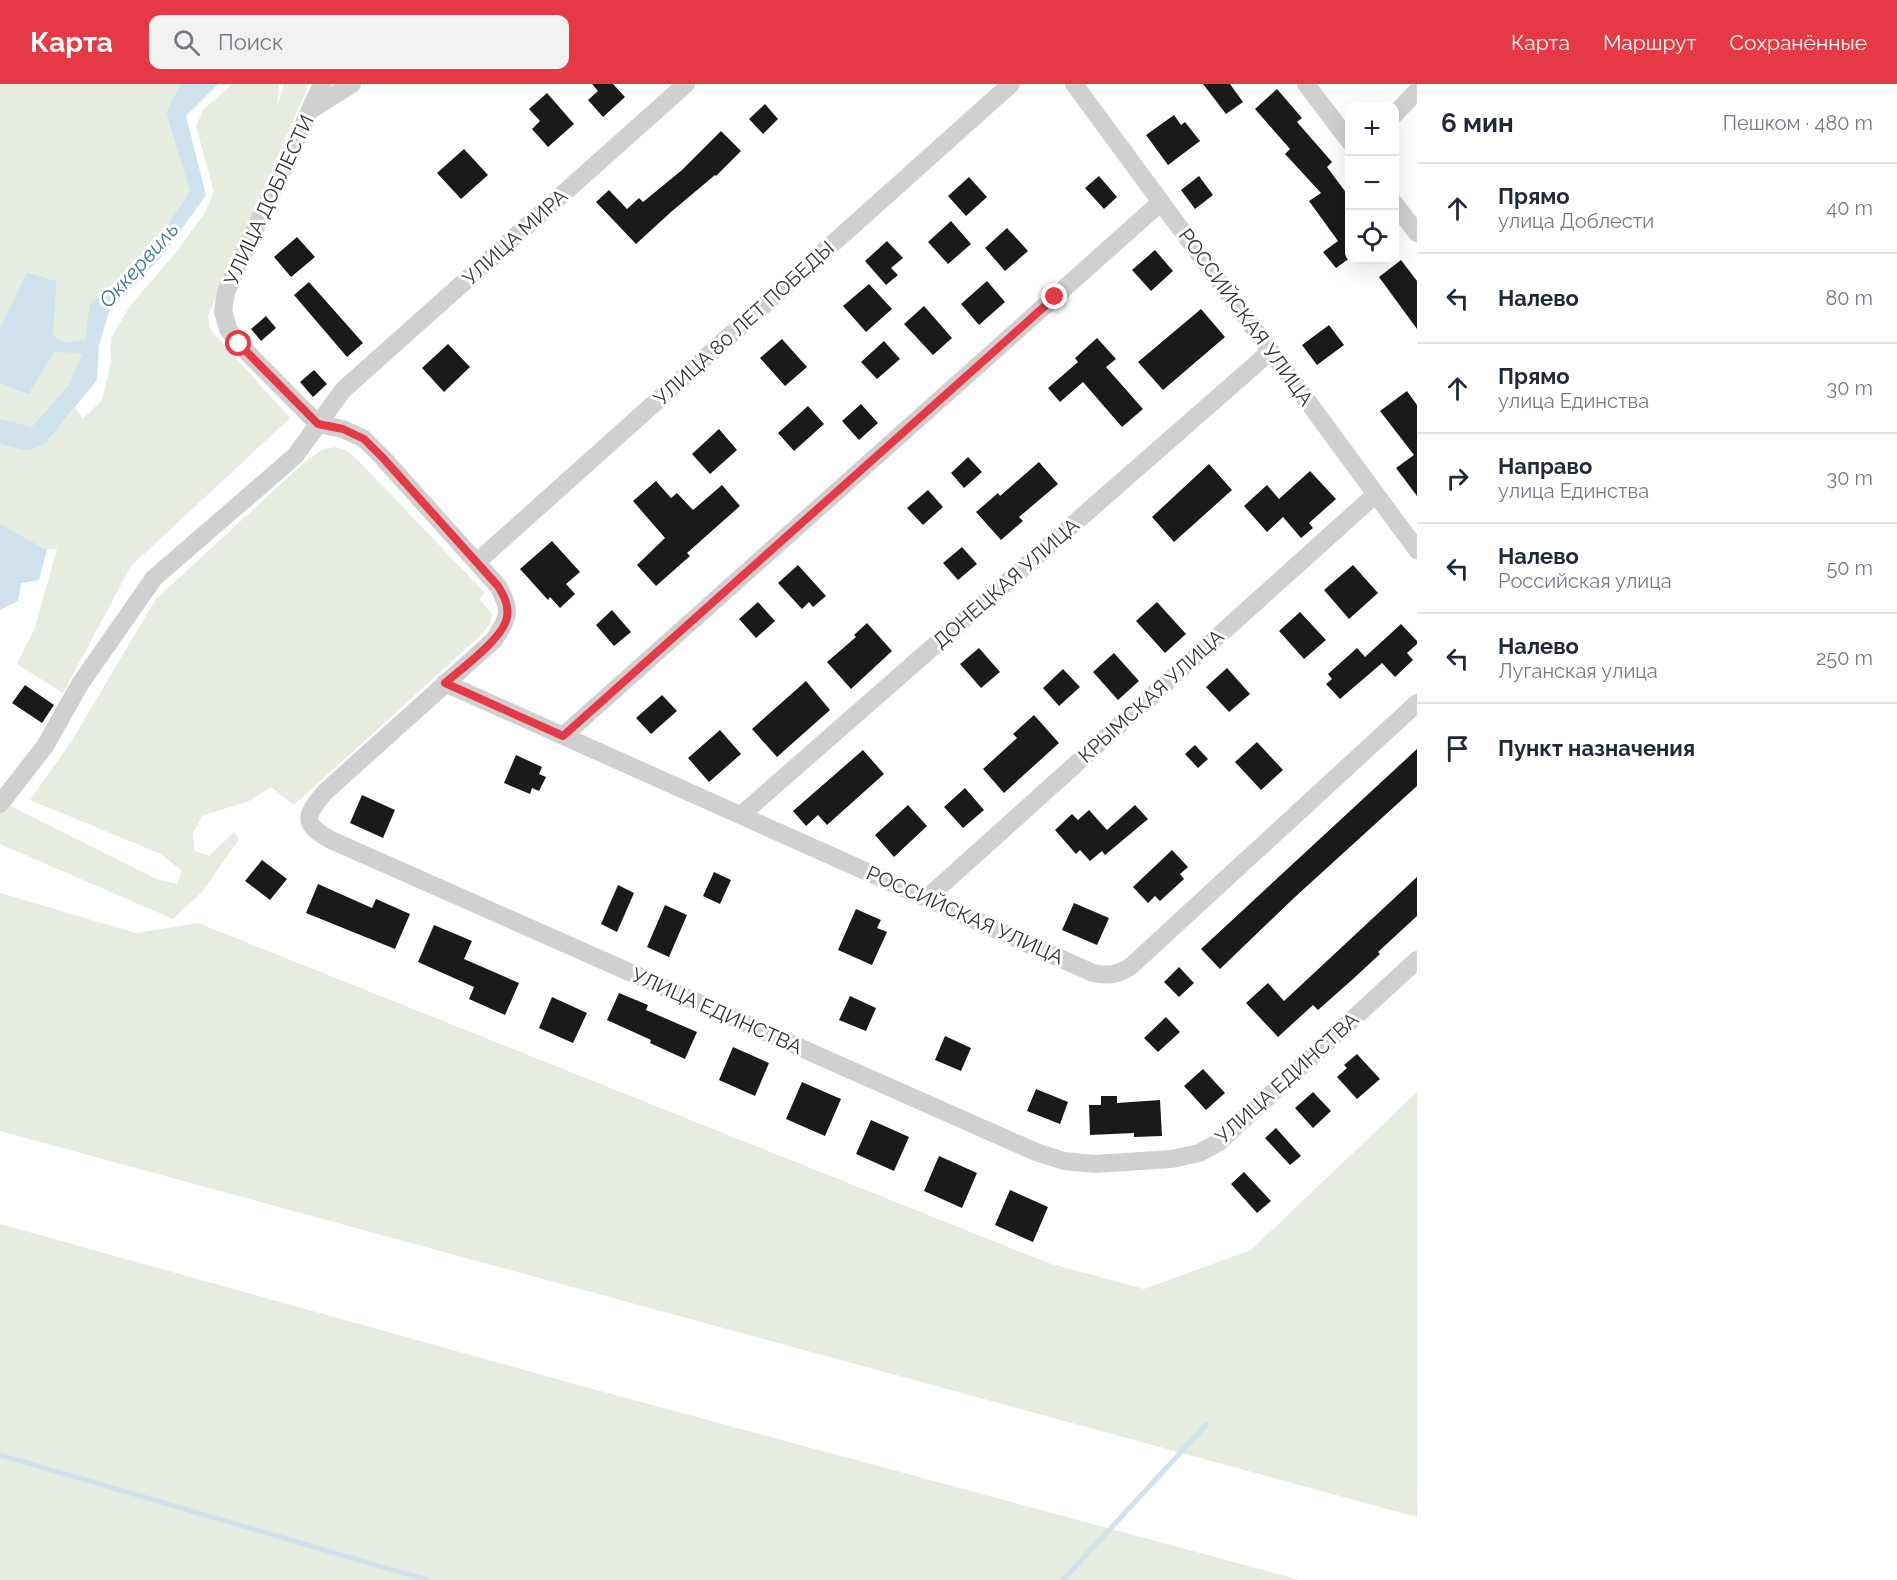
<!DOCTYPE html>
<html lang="ru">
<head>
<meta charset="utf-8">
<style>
  body { margin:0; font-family:Raleway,sans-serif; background:#f2f2f3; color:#1f2937 }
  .controls { position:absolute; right:18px; top:18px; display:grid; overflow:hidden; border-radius:12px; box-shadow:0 6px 24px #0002 }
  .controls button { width:54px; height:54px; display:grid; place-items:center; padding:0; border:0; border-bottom:2px solid #e0e1e3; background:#fff; color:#1f2937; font:30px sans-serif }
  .stop { position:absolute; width:18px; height:18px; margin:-14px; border:4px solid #e63946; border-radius:50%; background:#fff }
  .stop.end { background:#e63946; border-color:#fff; box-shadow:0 2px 6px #0008 }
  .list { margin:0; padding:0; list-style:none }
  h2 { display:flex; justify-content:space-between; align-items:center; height:78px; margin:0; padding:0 24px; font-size:26px }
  h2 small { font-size:20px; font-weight:400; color:#747a83 }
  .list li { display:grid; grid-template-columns:39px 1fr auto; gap:18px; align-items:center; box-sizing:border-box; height:90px; padding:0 24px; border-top:2px solid #e0e1e3 }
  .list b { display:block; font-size:22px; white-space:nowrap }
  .list p { margin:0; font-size:20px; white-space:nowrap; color:#747a83 }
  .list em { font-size:20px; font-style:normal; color:#747a83 }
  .icon { flex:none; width:33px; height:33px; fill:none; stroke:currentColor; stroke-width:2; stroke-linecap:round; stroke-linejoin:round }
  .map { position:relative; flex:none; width:1417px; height:1496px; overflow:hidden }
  header { display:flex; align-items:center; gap:36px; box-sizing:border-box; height:84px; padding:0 30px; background:#e63946; color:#fff }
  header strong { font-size:28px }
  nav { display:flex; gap:33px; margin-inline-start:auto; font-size:21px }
  .search { width:420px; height:54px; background:#f2f2f3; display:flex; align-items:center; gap:15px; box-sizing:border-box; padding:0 21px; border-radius:12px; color:#747a83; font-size:22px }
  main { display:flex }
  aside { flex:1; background:#fff }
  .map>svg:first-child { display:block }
  .green { fill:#e6ecdf }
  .water { fill:#cfe2ee }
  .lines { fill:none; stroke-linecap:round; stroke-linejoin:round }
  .stream { stroke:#cfe2ee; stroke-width:5 }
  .building { fill:#1a1a1a }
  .street { stroke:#d0d0d0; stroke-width:18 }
  .route { stroke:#e63946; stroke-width:8 }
  .labels { text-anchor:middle; stroke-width:6; stroke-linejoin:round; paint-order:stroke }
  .street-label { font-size:20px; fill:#333; stroke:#fff }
  .water-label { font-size:21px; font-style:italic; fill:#3f7597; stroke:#fff }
</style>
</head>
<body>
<header>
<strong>Карта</strong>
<div class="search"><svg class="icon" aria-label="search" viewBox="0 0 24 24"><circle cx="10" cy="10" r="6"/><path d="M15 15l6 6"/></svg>Поиск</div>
<nav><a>Карта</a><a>Маршрут</a><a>Сохранённые</a></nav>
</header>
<main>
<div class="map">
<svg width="1417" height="1496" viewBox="0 0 1417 1496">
  <rect width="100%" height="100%" fill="#fff"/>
  <path class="green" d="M 0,0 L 180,0 L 166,29 L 190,107 L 152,164 L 91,221 L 85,255 L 65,259 L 53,251 L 57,197 L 28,188 L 0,244 Z
    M 232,0 L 279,0 L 277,24 L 284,0 L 309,0 L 208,232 L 210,245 L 290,334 L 131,482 L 63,609 L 17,580 L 35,543 L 57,465 L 47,466 L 0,440 L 0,360 L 27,367 L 45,360 L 75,324 L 83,335 L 102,316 L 111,278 L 111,254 L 130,222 L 178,166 L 204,130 L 214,108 L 196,42 L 203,26 Z
    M 54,268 L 84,268 L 68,302 L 32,344 L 0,335 L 0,299 L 27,311 Z
    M 335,363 L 345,366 L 357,375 L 484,508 L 480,516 L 492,530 L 490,539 L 482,550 L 294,721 L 271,703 L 249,717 L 202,732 L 193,749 L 195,767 L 209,772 L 234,748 L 239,755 L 202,808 L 173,835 L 0,760 L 0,726 L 11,722 L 157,795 L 177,800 L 182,787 L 161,770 L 30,716 L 71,658 L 156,515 L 307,376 L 324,365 Z
    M 0,809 L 136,849 L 198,839 L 1048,1179 L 1144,1205 L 1251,1166 L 1417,1008 L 1417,1433 L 0,1047 Z
    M 0,1140 L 567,1298 L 1300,1496 L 0,1496 Z"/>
  <path class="water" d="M 180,0 L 218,0 L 186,32 L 206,111 L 164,170 L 109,228 L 99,261 L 97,296 L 45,360 L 27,367 L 0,360 L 0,335 L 32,343 L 68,302 L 83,269 L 54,268 L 28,311 L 0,299 L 0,244 L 27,188 L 57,197 L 53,251 L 65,259 L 85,255 L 90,221 L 152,164 L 190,107 L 166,29 Z
    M 0,440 L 47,466 L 39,496 L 21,499 L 18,517 L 0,526 Z"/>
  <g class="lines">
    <path class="stream" d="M 0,1371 L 427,1496
      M 1063,1496 L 1206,1341"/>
  </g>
  <path class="building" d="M 592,0 L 613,0 L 625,13 L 603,33 L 588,16 L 598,7 Z
    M 1203,0 L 1230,0 L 1243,18 L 1226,30 Z
    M 1277,5 L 1302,34 L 1297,38 L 1332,78 L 1327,83 L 1350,114 L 1350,174 L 1336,184 L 1323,168 L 1338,157 L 1309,117 L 1321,109 L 1285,70 L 1290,65 L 1255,25 Z
    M 547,9 L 574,40 L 548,63 L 532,45 L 540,37 L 529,25 Z
    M 765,20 L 778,35 L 763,50 L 749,35 Z
    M 1174,31 L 1181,41 L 1185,38 L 1200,57 L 1168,81 L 1146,51 Z
    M 721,47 L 741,67 L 716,92 L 715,91 L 671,128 L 636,160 L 596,118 L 609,106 L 627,125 L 639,114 L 643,118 L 682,86 Z
    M 464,65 L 488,91 L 461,115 L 437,89 Z
    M 1099,92 L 1117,113 L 1104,125 L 1085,104 Z
    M 1199,92 L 1213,111 L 1195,125 L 1181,106 Z
    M 969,93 L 987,113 L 966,132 L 948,112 Z
    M 951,137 L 971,160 L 948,180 L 928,158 Z
    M 1007,144 L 1028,167 L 1005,187 L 985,164 Z
    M 297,153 L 315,173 L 291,193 L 274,173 Z
    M 887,157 L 903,174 L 891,184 L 898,191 L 886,201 L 865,177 Z
    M 1155,166 L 1173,187 L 1151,207 L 1132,186 Z
    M 1401,176 L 1417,197 L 1417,245 L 1379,193 Z
    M 987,197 L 1005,218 L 979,241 L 961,220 Z
    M 309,198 L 363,259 L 347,273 L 294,211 Z
    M 869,200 L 892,225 L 866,248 L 843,222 Z
    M 924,222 L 952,254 L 933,271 L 904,240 Z
    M 1201,225 L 1225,253 L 1163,306 L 1138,278 Z
    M 266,232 L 276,244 L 261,257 L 251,245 Z
    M 1329,241 L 1344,261 L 1317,281 L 1302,261 Z
    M 1097,254 L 1116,275 L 1106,283 L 1143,325 L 1122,343 L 1083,298 L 1060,318 L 1048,304 L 1078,278 L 1075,274 Z
    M 782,255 L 807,283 L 785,302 L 760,274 Z
    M 884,257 L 900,275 L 877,295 L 861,278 Z
    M 448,260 L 470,283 L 444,308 L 422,284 Z
    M 314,286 L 327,300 L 313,313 L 300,298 Z
    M 1407,307 L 1417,321 L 1417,412 L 1396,384 L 1414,371 L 1380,327 Z
    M 861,320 L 878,339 L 859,356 L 842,337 Z
    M 808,322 L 824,340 L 794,367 L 778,349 Z
    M 719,345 L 737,366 L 710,390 L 692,370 Z
    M 968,373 L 982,388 L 964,404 L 951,389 Z
    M 1039,378 L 1058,400 L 1019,433 L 1023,437 L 1001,456 L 976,428 L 998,409 L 1000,412 Z
    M 1209,380 L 1232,406 L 1174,458 L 1152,433 Z
    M 1310,387 L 1336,415 L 1309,439 L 1313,444 L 1301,454 L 1283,433 L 1267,448 L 1244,422 L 1267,401 L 1279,415 Z
    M 656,397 L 671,414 L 677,409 L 693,426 L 722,401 L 740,422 L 687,469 L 690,472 L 656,502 L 637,481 L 665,454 L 633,417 Z
    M 928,406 L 943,423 L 923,441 L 907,424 Z
    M 552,457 L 580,488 L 566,500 L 575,510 L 560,524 L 550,513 L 548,516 L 520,485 Z
    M 962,463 L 977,480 L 958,496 L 943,479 Z
    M 798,481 L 826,512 L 813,523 L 809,518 L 802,525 L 778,499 Z
    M 1353,481 L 1378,509 L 1349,535 L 1324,506 Z
    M 758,518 L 775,537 L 756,554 L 739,535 Z
    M 1157,518 L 1186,550 L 1165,569 L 1136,537 Z
    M 612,526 L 631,548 L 614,562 L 596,541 Z
    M 1300,528 L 1326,556 L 1304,575 L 1279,547 Z
    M 867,539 L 892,567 L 851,605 L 827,578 L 856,553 L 854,551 Z
    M 1401,540 L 1417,557 L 1417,560 L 1407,569 L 1413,576 L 1395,593 L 1382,579 L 1340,615 L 1326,600 L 1332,595 L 1328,590 L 1357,564 L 1365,573 Z
    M 979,564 L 1000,588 L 981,604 L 960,580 Z
    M 1114,569 L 1139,597 L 1118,616 L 1093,588 Z
    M 1227,584 L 1250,610 L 1229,628 L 1206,603 Z
    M 1063,585 L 1080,603 L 1059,622 L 1043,604 Z
    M 806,597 L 830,626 L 777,673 L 752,645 Z
    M 25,601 L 54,621 L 42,639 L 12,619 Z
    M 662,611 L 677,627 L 651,650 L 636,634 Z
    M 1034,631 L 1059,659 L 1004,709 L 983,685 L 1017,654 L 1013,650 Z
    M 720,646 L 741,670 L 709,698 L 688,674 Z
    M 1257,658 L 1283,686 L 1261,706 L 1235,678 Z
    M 1195,661 L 1208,675 L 1198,684 L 1185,670 Z
    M 1417,665 L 1417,702 L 1295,813 L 1220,885 L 1201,865 Z
    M 863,666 L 884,690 L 827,741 L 818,731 L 806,742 L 793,727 Z
    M 516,671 L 542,683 L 539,690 L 546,693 L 539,707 L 532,704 L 530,710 L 504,699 Z
    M 965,704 L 984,726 L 963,744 L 944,723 Z
    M 362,711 L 395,726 L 383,754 L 350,739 Z
    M 908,721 L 927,742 L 894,773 L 875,751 Z
    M 1135,721 L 1148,735 L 1105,771 L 1102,767 L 1090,777 L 1080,766 L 1076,770 L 1055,746 L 1072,730 L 1078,736 L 1089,726 L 1107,746 Z
    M 1172,766 L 1188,783 L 1180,790 L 1184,795 L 1160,817 L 1155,812 L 1148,819 L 1133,803 Z
    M 262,776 L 287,795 L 270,816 L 245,797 Z
    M 714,788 L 731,796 L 720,820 L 703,812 Z
    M 1417,793 L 1417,832 L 1378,868 L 1380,870 L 1353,895 L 1318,926 L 1313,921 L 1278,953 L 1246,919 L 1268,899 L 1284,917 Z
    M 318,800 L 372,824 L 376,815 L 410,830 L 395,865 L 306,829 Z
    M 618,801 L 634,809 L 617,848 L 601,840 Z
    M 1074,819 L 1109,834 L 1097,861 L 1062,846 Z
    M 665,821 L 687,831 L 669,873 L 647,863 Z
    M 856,825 L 881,836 L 877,844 L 887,848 L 872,881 L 838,866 Z
    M 434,841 L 472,857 L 464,875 L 519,899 L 505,931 L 469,915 L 474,903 L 418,878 Z
    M 1179,883 L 1194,899 L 1179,913 L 1164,898 Z
    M 619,909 L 648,921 L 646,926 L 697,948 L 685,975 L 650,959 L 651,956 L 607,936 Z
    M 850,912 L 876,924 L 866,947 L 839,936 Z
    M 552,913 L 587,929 L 573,959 L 539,944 Z
    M 1166,933 L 1180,948 L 1158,968 L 1144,954 Z
    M 945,952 L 971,964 L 961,987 L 935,976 Z
    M 733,963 L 769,979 L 755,1012 L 719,996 Z
    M 1357,970 L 1380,995 L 1357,1015 L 1337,993 L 1347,984 L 1344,981 Z
    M 1203,985 L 1225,1009 L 1206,1026 L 1184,1002 Z
    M 802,998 L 841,1015 L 825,1052 L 786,1035 Z
    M 1036,1005 L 1068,1018 L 1060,1040 L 1027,1027 Z
    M 1313,1008 L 1331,1027 L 1313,1044 L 1295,1024 Z
    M 1101,1012 L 1117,1012 L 1117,1019 L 1160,1016 L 1162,1052 L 1134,1053 L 1134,1049 L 1090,1051 L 1089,1021 L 1101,1021 Z
    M 871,1036 L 909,1053 L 894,1087 L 856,1070 Z
    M 1276,1044 L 1301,1072 L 1290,1081 L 1265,1054 Z
    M 939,1072 L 977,1089 L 962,1124 L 924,1107 Z
    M 1244,1088 L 1271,1117 L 1257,1129 L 1231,1100 Z
    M 1010,1106 L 1048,1123 L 1033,1158 L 995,1141 Z"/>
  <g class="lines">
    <path class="street" d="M 322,0 L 226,208 L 223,227 L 228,245 L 239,260 L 318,340 L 343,345 L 364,355 L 383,374 L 498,502 C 512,528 509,532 494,556 L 325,708 C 305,732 301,739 331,756 L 1036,1068 L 1064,1077 L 1095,1080 L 1172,1075 L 1199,1069 L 1219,1058 L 1417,876
      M 1074,0 L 1417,466
      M 1306,0 L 1350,58
      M 311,26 L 352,0
      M 1394,31 L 1417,7
      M 1394,119 L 1417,149
      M 477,478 L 1011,0
      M 445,599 L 1093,889 C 1108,892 1117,891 1130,883 L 1417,619
      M 563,652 L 1161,118
      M 0,720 L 45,662 L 80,600 L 154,494 L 295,372 L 343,306 L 686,0
      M 741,731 L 1271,267
      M 927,814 L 1376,410"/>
  </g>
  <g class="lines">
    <path class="route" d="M 239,260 L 318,340 L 343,345 L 364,355 L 383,374 L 498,502 C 504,512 509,521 507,533 C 504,554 461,585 445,599 L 563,652 L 1055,213"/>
  </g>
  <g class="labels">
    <g class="street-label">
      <text transform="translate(269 116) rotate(-65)" y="7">УЛИЦА ДОБЛЕСТИ</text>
      <text transform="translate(515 153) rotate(-42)" y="7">УЛИЦА МИРА</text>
      <text transform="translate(1246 233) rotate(54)" y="7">РОССИЙСКАЯ УЛИЦА</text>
      <text transform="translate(744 239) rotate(-42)" y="7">УЛИЦА 80 ЛЕТ ПОБЕДЫ</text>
      <text transform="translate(1006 499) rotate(-41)" y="7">ДОНЕЦКАЯ УЛИЦА</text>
      <text transform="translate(1151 612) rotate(-42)" y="7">КРЫМСКАЯ УЛИЦА</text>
      <text transform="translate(965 831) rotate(24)" y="7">РОССИЙСКАЯ УЛИЦА</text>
      <text transform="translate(717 927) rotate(24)" y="7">УЛИЦА ЕДИНСТВА</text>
      <text transform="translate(1287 994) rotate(-42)" y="7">УЛИЦА ЕДИНСТВА</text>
    </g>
    <g class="water-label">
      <text transform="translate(139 181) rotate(-48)" y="7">Оккервиль</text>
    </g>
  </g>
</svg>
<div class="controls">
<button>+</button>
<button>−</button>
<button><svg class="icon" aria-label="locate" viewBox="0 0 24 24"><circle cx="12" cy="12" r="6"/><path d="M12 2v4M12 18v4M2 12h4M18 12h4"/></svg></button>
</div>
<div class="stop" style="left:239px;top:260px"></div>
<div class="stop end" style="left:1055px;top:213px"></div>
</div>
<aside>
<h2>6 мин<small>Пешком · 480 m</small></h2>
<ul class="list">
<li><svg class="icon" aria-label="ahead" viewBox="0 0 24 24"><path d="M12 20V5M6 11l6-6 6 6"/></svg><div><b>Прямо</b><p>улица Доблести</p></div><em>40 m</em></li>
<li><svg class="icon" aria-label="left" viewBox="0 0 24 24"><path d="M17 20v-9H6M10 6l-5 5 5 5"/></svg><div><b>Налево</b></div><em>80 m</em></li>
<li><svg class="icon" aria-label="ahead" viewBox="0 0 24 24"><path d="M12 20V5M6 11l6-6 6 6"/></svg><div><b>Прямо</b><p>улица Единства</p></div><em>30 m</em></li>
<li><svg class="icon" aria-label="right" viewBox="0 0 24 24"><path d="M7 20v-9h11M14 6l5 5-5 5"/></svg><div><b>Направо</b><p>улица Единства</p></div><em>30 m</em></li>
<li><svg class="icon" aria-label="left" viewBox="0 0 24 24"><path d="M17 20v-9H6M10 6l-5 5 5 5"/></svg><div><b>Налево</b><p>Российская улица</p></div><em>50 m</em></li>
<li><svg class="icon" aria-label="left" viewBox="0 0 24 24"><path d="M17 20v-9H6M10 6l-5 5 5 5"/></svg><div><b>Налево</b><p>Луганская улица</p></div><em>250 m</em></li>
<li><svg class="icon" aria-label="arrive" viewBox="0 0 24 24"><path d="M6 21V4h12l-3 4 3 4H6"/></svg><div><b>Пункт назначения</b></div></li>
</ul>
</aside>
</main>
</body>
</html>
